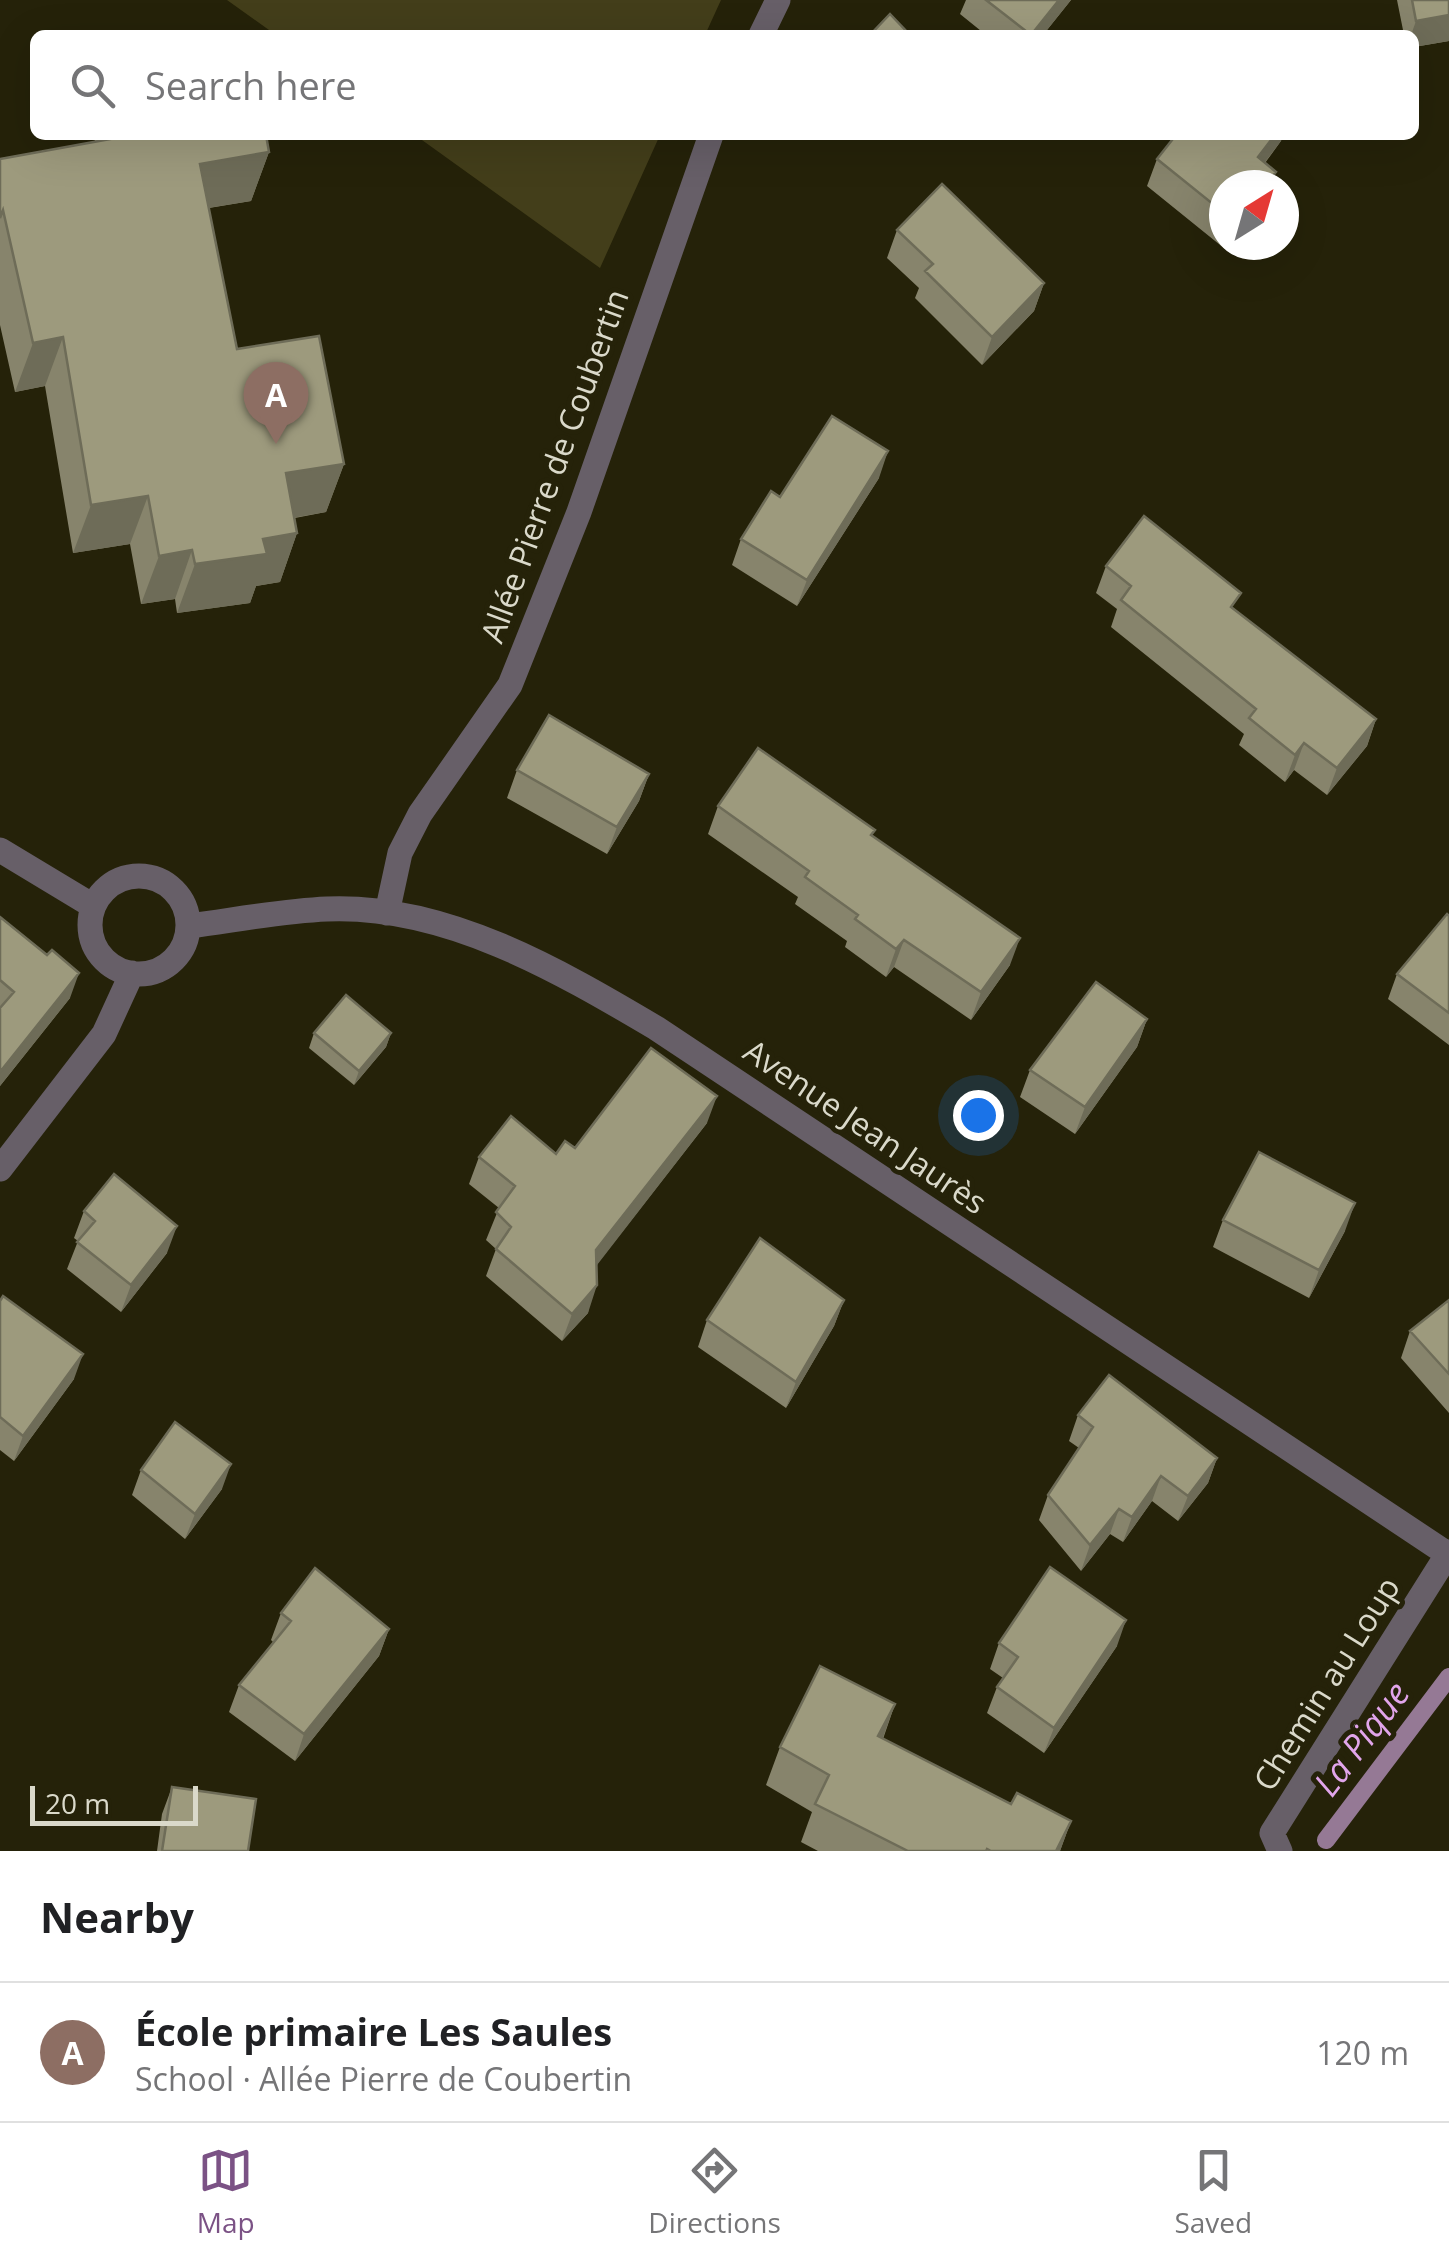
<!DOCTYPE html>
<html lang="en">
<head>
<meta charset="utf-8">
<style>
  body { margin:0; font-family:"Open Sans",sans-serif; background:#f6f6f6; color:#202124 }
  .compass { position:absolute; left:1209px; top:170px; width:90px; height:90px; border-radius:50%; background:#fff; box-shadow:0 10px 40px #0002; rotate:37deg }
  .scale { position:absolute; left:30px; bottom:25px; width:168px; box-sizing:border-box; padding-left:10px; border:5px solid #dad9ca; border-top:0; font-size:28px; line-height:35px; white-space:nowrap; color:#dad9ca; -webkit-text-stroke:8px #252209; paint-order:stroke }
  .you { position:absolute; left:978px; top:1115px; width:35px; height:35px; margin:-25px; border:8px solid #fff; border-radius:50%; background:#1a73e8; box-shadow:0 0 0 15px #1a73e833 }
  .badge { display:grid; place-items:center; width:65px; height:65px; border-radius:50%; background:#7b5285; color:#fff; font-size:32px; font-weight:700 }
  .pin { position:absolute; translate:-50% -82px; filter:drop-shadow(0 2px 5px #0008) }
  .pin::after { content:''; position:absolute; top:52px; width:35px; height:30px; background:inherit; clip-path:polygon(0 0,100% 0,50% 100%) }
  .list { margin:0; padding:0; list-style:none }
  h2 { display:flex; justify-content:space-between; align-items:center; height:130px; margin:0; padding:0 40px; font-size:42px }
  h2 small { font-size:32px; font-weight:400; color:#757577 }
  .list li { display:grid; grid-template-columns:65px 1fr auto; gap:30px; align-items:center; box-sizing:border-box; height:140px; padding:0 40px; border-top:2px solid #e0e0e0 }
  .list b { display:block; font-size:38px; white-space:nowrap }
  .list p { margin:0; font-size:32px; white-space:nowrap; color:#757577 }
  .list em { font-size:32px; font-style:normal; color:#757577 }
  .icon { flex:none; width:55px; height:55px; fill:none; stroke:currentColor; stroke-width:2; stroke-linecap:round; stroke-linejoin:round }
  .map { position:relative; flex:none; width:1449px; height:1851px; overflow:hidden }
  .search { position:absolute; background:#fff; box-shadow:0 10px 40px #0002; left:30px; right:30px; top:30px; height:110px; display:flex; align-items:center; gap:25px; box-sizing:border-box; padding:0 35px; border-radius:15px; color:#757577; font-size:38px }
  .sheet { height:270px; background:#fff }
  nav { display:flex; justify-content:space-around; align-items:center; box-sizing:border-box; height:140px; border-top:2px solid #e0e0e0; background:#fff; font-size:28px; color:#757577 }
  nav a { display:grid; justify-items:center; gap:5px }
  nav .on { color:#7b5285 }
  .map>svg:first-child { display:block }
  .green { fill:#433e1a }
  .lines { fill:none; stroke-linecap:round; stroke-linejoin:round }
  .stream { stroke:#957995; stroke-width:18 }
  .minor { stroke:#675f68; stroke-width:25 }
  .wall { fill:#87846c }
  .shaded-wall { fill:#6e6c58 }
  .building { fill:#9d9a7d; stroke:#6e6c58; stroke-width:2.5 }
  .labels { text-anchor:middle; stroke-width:10; stroke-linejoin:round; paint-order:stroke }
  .street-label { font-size:32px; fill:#dad9ca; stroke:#252209 }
  .water-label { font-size:35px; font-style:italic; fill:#e1a5eb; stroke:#252209 }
</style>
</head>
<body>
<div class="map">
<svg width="1449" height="1851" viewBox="0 0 1449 1851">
  <rect width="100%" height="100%" fill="#252209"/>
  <path class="green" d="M 227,0 L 721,0 L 705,35 L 276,35 Z
    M 415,135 L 660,135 L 600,268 Z"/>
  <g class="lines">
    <path class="stream" d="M 1326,1840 L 1449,1677"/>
    <path class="minor" d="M 761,35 L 778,0
      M 0,850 L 93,906
      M90 925a49 49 0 1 1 98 0a49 49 0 1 1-98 0Z
      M 387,913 L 400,853 L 420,814 L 510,685 L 579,512 L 711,135
      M 189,926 C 235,920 281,911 327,909 C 445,904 558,970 656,1028 L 1449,1555
      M 0,1169 L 104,1034 L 132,973
      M 1280,1851 L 1272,1833 L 1449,1552"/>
  </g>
  <path class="wall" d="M 966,0 L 1071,0 L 1043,35 L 986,35 L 960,14 Z
    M 1397,0 L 1449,0 L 1449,41 L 1414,47 L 1414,35 L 1404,35 Z
    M 94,135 L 266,135 L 269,152 L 251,201 L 209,208 L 237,349 L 344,464 L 326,512 L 295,518 L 297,533 L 280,582 L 256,586 L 250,603 L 177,613 L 175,599 L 141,604 L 130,544 L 73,553 L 45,386 L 15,392 L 0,325 L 0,159 L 95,142 Z
    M 1281,141 L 1265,163 L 1224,185 L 1224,245 L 1229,245 L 1225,249 L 1147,186 L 1157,159 Z
    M 897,230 L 1044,283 L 1034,311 L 982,365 L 915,298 L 919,288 L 887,258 Z
    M 879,478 L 797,606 L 732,565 L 741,539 L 780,497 Z
    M 1106,566 L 1235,610 L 1376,719 L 1367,746 L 1327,795 L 1294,770 L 1285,782 L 1239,745 L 1244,734 L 1111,627 L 1117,609 L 1096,593 Z
    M 517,770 L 649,774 L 639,801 L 607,854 L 507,798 Z
    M 718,806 L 873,836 L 1010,965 L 971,1020 L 894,967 L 886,977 L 845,947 L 847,941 L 795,904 L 798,897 L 708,834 Z
    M 1449,916 L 1449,1045 L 1388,999 L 1397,974 Z
    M 0,917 L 47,955 L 70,998 L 0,1086 Z
    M 1147,1019 L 1137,1047 L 1075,1134 L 1020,1097 L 1030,1070 Z
    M 314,1033 L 391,1033 L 386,1047 L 354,1085 L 309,1048 Z
    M 707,1123 L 597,1264 L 588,1313 L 562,1341 L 486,1276 L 496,1249 L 486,1240 L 499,1208 L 469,1184 L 479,1157 L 556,1154 L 575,1148 Z
    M 84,1211 L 167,1253 L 121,1312 L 67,1269 L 78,1241 L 74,1238 Z
    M 1223,1220 L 1345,1231 L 1309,1298 L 1213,1247 Z
    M 844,1300 L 834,1326 L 786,1408 L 698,1347 L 707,1320 Z
    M 1449,1300 L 1449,1413 L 1401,1358 L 1410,1331 Z
    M 0,1301 L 74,1379 L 14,1461 L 0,1450 Z
    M 1078,1415 L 1217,1458 L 1208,1483 L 1178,1521 L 1152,1501 L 1123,1542 L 1110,1534 L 1081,1571 L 1039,1520 L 1048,1495 L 1079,1448 L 1069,1441 Z
    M 141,1470 L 222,1489 L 185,1539 L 132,1495 Z
    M 281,1613 L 389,1629 L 379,1656 L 295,1761 L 229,1712 L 239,1685 L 273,1642 L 271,1640 Z
    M 999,1643 L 1117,1646 L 1044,1753 L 987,1713 L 997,1687 L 1003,1678 L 990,1669 Z
    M 895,1704 L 883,1739 L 1011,1804 L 1071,1821 L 1060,1851 L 818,1851 L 801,1842 L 812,1812 L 766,1785 L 780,1747 Z
    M 172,1787 L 248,1851 L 157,1851 L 162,1814 Z"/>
  <path class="shaded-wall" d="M 1059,0 L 1071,0 L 1043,35 L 1031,35 Z
    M 1449,15 L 1449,41 L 1414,47 L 1414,35 L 1411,35 L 1416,21 Z
    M 1275,135 L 1284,135 L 1281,141 L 1248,184 L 1258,157 Z
    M 269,152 L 251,201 L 183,212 L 200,164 Z
    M 1044,283 L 1034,311 L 982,365 L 992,337 Z
    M 63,337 L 45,386 L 15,392 L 33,343 Z
    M 888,451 L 879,478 L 797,606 L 807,580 Z
    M 344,464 L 326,512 L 269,522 L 286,473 Z
    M 148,496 L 130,544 L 73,553 L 91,505 Z
    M 297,533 L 280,582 L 256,586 L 250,603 L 177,613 L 195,564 L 263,539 Z
    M 192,550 L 175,599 L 141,604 L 159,556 Z
    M 1376,719 L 1367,746 L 1327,795 L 1337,768 Z
    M 1304,743 L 1294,770 L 1285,782 L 1295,755 Z
    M 649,774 L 639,801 L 607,854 L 617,827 Z
    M 1020,938 L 1010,965 L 971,1020 L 981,992 Z
    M 904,940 L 894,967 L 886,977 L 896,949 Z
    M 79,973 L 70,998 L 0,1086 L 0,1072 Z
    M 1147,1019 L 1137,1047 L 1075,1134 L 1085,1107 Z
    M 391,1033 L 386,1047 L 354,1085 L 359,1071 Z
    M 717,1096 L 707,1123 L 587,1278 L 596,1250 Z
    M 1355,1203 L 1345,1231 L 1309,1298 L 1319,1270 Z
    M 177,1226 L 167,1253 L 121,1312 L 131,1285 Z
    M 597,1285 L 588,1313 L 562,1341 L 572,1314 Z
    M 844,1300 L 834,1326 L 786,1408 L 796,1382 Z
    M 83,1354 L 74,1379 L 14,1461 L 23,1436 Z
    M 1217,1458 L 1208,1483 L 1178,1521 L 1188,1496 Z
    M 231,1464 L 222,1489 L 185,1539 L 195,1514 Z
    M 1161,1476 L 1152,1501 L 1123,1542 L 1132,1517 Z
    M 1119,1509 L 1110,1534 L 1081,1571 L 1090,1545 Z
    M 1126,1620 L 1117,1646 L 1044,1753 L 1054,1728 Z
    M 389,1629 L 379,1656 L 295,1761 L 304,1734 Z
    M 895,1704 L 881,1743 L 878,1736 Z
    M 1071,1821 L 1060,1851 L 1056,1851 Z"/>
  <path class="building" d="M 986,0 L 1059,0 L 1031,35 Z
    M 1412,0 L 1449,0 L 1449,15 L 1416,21 Z
    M 890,14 L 910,35 L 870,35 Z
    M 120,135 L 266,135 L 269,152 L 200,164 L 237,349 L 319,336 L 344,464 L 286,473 L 297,533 L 263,539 L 267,554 L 195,564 L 192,550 L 159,556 L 148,496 L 91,505 L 63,337 L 33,343 L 3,210 L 0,218 L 0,159 L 121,137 Z
    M 1176,135 L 1275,135 L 1258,157 L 1276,172 L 1265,185 L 1224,185 L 1224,213 L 1157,159 Z
    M 942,184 L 1044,283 L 992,337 L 925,271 L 933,264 L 897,230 Z
    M 832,416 L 888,451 L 807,580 L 741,539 L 771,491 L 780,497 Z
    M 1144,516 L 1241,593 L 1231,607 L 1376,719 L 1337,768 L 1304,743 L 1295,755 L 1249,718 L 1256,709 L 1121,600 L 1131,586 L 1106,566 Z
    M 549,715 L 649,774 L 617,827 L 517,770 Z
    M 758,748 L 875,830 L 871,835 L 1020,938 L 981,992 L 904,940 L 896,949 L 855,919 L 858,915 L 805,877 L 809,871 L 718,806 Z
    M 1447,914 L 1449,916 L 1449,1013 L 1397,974 Z
    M 0,917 L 47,955 L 52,950 L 79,973 L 0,1072 L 0,1008 L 14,992 L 0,980 Z
    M 1096,982 L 1147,1019 L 1085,1107 L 1030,1070 Z
    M 346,995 L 391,1033 L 359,1071 L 314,1033 Z
    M 651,1048 L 717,1096 L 596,1250 L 597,1285 L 572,1314 L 496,1249 L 511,1227 L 496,1212 L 515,1186 L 479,1157 L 511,1116 L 556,1154 L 565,1141 L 575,1148 Z
    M 1259,1152 L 1355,1203 L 1319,1270 L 1223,1220 Z
    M 114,1174 L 177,1226 L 131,1285 L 77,1242 L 95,1221 L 84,1211 Z
    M 760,1238 L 844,1300 L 796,1382 L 707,1320 Z
    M 3,1296 L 83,1354 L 23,1436 L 0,1417 L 0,1301 Z
    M 1449,1300 L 1449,1374 L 1410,1331 Z
    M 1109,1375 L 1217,1458 L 1188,1496 L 1161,1476 L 1132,1517 L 1119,1509 L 1090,1545 L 1048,1495 L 1093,1427 L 1078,1415 Z
    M 175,1422 L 231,1464 L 195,1514 L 141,1470 Z
    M 1050,1567 L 1126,1620 L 1054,1728 L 997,1687 L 1018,1657 L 999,1643 Z
    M 315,1568 L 389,1629 L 304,1734 L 239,1685 L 291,1621 L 281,1613 Z
    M 820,1666 L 895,1704 L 878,1736 L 1011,1804 L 1017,1793 L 1071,1821 L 1056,1851 L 991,1851 L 987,1849 L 986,1851 L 908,1851 L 815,1804 L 829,1775 L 780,1747 Z
    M 172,1787 L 256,1799 L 248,1851 L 162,1851 Z"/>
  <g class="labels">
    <g class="street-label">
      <text transform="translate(555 466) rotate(-70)" y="11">Allée Pierre de Coubertin</text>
      <text transform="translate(865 1127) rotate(34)" y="11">Avenue Jean Jaurès</text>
      <text transform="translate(1327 1684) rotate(-58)" y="11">Chemin au Loup</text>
    </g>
    <g class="water-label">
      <text transform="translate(1362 1739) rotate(-53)" y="12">La Pique</text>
    </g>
  </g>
</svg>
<svg class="compass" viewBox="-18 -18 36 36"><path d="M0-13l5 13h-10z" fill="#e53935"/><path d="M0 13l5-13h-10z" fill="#757577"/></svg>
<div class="scale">20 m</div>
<div class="you"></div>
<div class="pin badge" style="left:276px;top:444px;background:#8d6e63">A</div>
<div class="search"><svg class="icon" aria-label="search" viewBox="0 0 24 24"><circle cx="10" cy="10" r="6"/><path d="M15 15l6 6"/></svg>Search here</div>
</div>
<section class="sheet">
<h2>Nearby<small></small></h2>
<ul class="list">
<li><span class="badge" style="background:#8d6e63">A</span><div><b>École primaire Les Saules</b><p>School · Allée Pierre de Coubertin</p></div><em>120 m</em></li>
</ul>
</section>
<nav>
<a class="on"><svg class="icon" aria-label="map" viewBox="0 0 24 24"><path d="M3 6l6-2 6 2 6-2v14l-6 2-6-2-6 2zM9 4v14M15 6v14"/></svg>Map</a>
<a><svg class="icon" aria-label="directions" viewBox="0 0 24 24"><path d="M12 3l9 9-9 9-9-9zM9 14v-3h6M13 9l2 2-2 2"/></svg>Directions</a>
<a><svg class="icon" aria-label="saved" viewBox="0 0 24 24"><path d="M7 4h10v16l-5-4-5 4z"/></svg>Saved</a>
</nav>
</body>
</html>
